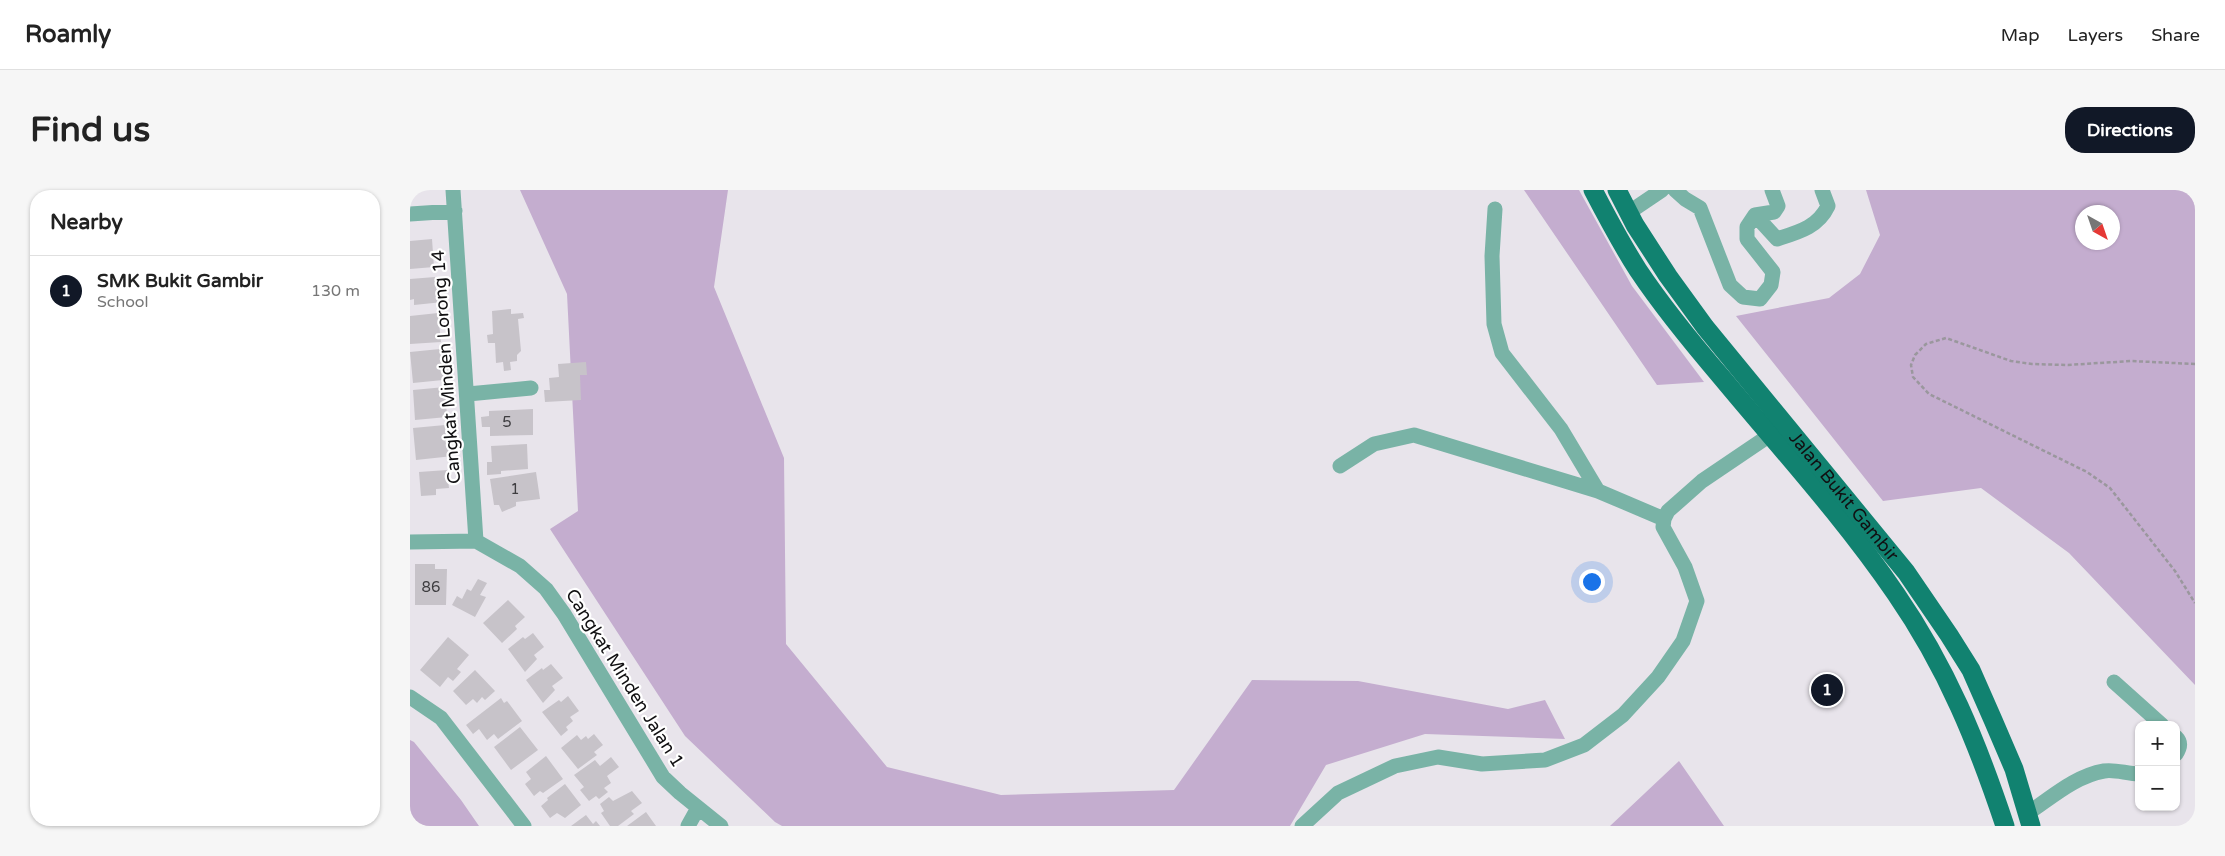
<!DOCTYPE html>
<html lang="en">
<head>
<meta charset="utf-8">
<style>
  body { margin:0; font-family:"Varela Round",sans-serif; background:#f6f6f6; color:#222 }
  .controls { position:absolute; right:15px; bottom:15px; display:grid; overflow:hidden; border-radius:10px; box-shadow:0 1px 4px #0004 }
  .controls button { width:45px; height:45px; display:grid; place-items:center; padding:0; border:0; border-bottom:1px solid #e0e0e0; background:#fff; color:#222; font:25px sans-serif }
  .compass { position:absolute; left:1665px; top:15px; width:45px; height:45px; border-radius:50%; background:#fff; box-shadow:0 1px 4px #0004; rotate:140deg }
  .you { position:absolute; left:1181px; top:391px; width:18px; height:18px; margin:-12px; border:4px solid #fff; border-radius:50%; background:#1a73e8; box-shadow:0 0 0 8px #1a73e833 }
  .badge { display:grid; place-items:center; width:32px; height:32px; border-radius:50%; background:#111827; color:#fff; font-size:16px; font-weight:700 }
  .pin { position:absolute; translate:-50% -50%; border:2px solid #fff; box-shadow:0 1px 5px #0006 }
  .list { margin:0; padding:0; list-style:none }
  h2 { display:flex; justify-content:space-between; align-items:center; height:65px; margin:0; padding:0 20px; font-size:21px }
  h2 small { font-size:16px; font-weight:400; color:#767676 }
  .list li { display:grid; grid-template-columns:32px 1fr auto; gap:15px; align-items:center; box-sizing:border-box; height:70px; padding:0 20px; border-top:1px solid #e0e0e0 }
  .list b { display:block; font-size:19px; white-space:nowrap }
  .list p { margin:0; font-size:16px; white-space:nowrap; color:#767676 }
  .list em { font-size:16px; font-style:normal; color:#767676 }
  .map { position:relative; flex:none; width:1785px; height:636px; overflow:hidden; border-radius:20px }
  header { display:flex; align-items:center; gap:30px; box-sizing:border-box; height:70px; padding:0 25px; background:#fff; border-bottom:1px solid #e0e0e0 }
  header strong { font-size:24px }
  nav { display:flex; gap:28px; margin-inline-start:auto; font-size:18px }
  .intro { display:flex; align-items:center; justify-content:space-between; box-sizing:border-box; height:120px; padding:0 30px }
  h1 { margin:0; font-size:35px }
  .button { padding:12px 22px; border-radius:20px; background:#111827; color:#fff; font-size:18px; font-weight:700 }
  main { display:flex; gap:30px; padding:0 30px }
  aside { flex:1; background:#fff; border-radius:20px; box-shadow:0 1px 4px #0004 }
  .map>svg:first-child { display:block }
  .green { fill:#c4adcf; fill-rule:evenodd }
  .building { fill:#c7c3c9 }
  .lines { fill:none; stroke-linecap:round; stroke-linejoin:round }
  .path { stroke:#9a979d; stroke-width:2.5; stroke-dasharray:4 2.5; stroke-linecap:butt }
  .minor { stroke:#79b3a6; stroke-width:15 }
  .major { stroke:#118270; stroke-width:19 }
  .labels { text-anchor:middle; stroke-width:4.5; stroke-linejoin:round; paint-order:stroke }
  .number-label { font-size:15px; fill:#3e3d40 }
  .street-label { font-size:18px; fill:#111012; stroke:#fff }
</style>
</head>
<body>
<header>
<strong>Roamly</strong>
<nav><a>Map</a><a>Layers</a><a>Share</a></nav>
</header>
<div class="intro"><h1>Find us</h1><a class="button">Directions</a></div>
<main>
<aside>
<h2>Nearby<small></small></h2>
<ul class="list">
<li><span class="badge">1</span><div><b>SMK Bukit Gambir</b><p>School</p></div><em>130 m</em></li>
</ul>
</aside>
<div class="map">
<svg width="1785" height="636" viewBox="0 0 1785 636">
  <rect width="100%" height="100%" fill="#e8e4eb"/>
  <path class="green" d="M 110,0 L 318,0 L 304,97 L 374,268 L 376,454 L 477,577 L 591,605 L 764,600 L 842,490 L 948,491 L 1098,519 L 1135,510 L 1155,549 L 1015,544 L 916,575 L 880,636 L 372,636 L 365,632 L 275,546 L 140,339 L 168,321 L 157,104 Z
    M 1114,0 L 1169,0 L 1222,96 L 1294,192 L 1247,195 Z
    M 1456,0 L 1785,0 L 1785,495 L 1659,363 L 1571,298 L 1473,311 L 1326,126 L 1419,108 L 1450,84 L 1470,45 ZM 1702,22 L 1702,52 L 1672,52 L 1672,22 Z
    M 0,550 L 4,552 L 51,610 L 69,636 L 0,636 Z
    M 1269,571 L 1314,636 L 1200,636 Z"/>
  <path class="building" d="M 22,49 L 24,77 L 0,79 L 0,51 Z
    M 25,87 L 26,99 L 32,99 L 33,112 L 4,115 L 4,109 L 0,110 L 0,89 Z
    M 101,119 L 101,124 L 113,123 L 114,128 L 108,129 L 111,161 L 107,165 L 107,171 L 100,172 L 101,180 L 94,181 L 93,172 L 86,173 L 85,153 L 78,153 L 77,145 L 83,144 L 82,121 Z
    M 28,123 L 31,152 L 0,154 L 0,126 Z
    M 30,159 L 32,176 L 42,175 L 43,189 L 3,193 L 0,162 Z
    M 176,172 L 177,185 L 170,185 L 171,210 L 135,212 L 134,200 L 140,200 L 139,188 L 149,187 L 148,174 Z
    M 35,197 L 37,227 L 5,230 L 3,200 Z
    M 123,219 L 123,245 L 80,246 L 80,237 L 72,237 L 71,227 L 79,226 L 79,221 Z
    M 35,235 L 37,254 L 42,254 L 43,266 L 6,270 L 3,238 Z
    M 117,254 L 118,279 L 91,281 L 91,284 L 77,285 L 77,272 L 82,272 L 81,256 Z
    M 37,280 L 39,298 L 26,299 L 26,305 L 11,306 L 9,282 Z
    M 126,282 L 130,309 L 106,312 L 106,316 L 92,322 L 89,315 L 84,315 L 80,289 Z
    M 5,374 L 25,374 L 25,379 L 37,379 L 36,415 L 5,415 Z
    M 68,389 L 77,393 L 70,405 L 76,407 L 65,427 L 42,415 L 47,406 L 52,409 L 57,399 L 61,401 Z
    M 98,410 L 115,427 L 105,436 L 107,439 L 92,453 L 73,433 Z
    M 123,443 L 134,457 L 124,465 L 127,469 L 115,482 L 98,459 L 113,447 L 115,449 Z
    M 38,447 L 59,465 L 47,479 L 51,482 L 43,491 L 38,487 L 30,497 L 10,480 Z
    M 141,474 L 153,488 L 142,496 L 145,500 L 133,513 L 116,490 L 132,478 L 133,480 Z
    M 65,480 L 85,501 L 75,510 L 72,507 L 67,513 L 63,509 L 56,515 L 43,501 Z
    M 158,506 L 169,521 L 160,527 L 163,531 L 156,537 L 158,540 L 151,546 L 132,522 L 149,510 L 151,512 Z
    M 91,508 L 94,513 L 97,511 L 112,531 L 88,549 L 84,544 L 77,550 L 69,539 L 63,544 L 56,535 Z
    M 110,537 L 128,560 L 101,580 L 84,557 Z
    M 184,544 L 193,555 L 184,562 L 187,565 L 168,579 L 151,558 L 167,545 L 171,550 L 176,546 L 178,549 Z
    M 136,566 L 153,589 L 133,603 L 130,601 L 124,606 L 115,594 L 121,589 L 116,582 Z
    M 201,567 L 209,577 L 197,586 L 201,593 L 194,598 L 198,602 L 189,609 L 186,606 L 179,611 L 170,600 L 174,597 L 164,585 L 185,570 L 190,576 Z
    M 155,594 L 171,615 L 155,628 L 147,623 L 140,628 L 131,616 L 138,610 L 137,608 Z
    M 222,601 L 232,613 L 221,621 L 224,624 L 208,636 L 200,636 L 191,623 L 194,621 L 190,614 L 199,607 L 203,611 Z
    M 236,622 L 246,636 L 217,636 Z
    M 176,625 L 183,634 L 186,631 L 190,636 L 161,636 Z"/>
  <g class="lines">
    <path class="path" d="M 1785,174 L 1721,171 L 1658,175 L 1622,174 L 1601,171 L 1536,148 L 1516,154 L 1505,165 L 1501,175 L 1503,187 L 1519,204 L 1677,282 L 1700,298 L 1765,381 L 1785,413"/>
    <path class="minor" d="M 43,0 L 66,351
      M 1265,0 L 1275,9 L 1290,18 L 1320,95 L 1333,107 L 1350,109 L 1361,95 L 1363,82 L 1337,49 L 1337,37 L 1345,25 L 1364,22 L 1368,16 L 1362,0
      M 1085,19 L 1082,66 L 1084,134 L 1092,163 L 1151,239 L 1188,301 L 1254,329
      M 1218,23 L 1252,0
      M 0,24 L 45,21
      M 1345,25 L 1367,49 C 1389,42 1408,37 1418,16 L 1412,0
      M 58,204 L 121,198
      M 930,276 L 964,254 L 1004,245 L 1188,301
      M 0,352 L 66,351 L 110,376 L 136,399 L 154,424 L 253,587 L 270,603 L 311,636
      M 1704,492 L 1752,535
      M 0,507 L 31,528 L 114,636
      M 1766,547 C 1772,553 1770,558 1766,564
      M 1618,623 C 1641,608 1665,586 1694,581 C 1705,579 1717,584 1729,584
      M 278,636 L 288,618
      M 892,636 L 928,603 L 985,576 L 1028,567 L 1072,574 L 1135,570 L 1174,555 L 1213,525 L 1248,487 L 1273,451 L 1287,411 L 1275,377 L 1253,337 L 1254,329 L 1258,321 L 1292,291 L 1360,245"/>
    <g class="major">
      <path d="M 1183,0 C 1197,27 1212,55 1228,80 C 1254,119 1283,154 1313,189 C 1372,260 1434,328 1486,404 C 1537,478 1567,552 1595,636"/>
      <path id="s1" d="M 1207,0 L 1225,35 L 1258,86 L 1295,137 L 1496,382 L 1539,445 L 1561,480 L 1583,530 L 1604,579 L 1621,636"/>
    </g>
  </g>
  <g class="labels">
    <g class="number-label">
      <text x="97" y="237">5</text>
      <text x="105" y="304">1</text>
      <text x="21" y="402">86</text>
    </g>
    <g class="street-label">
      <text transform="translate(36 177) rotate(-94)" y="6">Cangkat Minden Lorong 14</text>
      <text dy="6" stroke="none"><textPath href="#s1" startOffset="382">Jalan Bukit Gambir</textPath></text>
      <text transform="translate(215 488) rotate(58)" y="6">Cangkat Minden Jalan 1</text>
    </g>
  </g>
</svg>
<div class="controls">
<button>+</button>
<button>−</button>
</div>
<svg class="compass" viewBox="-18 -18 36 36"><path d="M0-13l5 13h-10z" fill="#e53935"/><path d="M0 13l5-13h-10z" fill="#767676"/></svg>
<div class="you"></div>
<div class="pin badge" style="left:1417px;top:500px">1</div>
</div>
</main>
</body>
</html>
